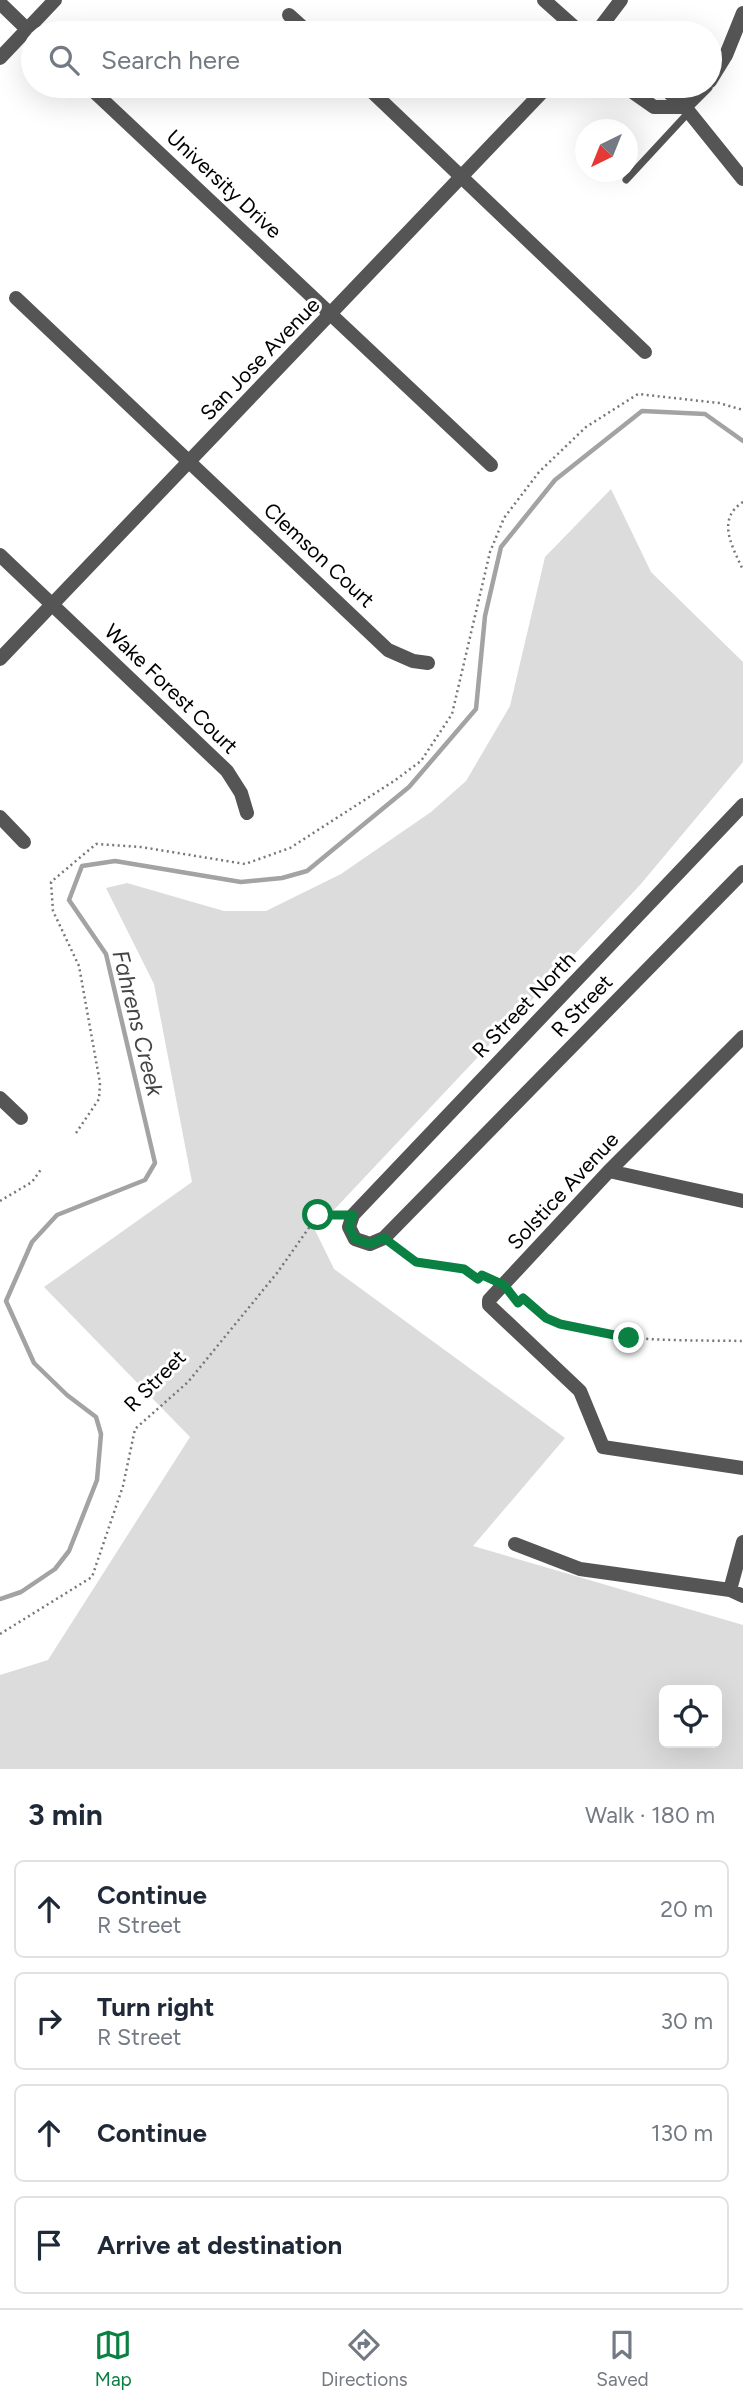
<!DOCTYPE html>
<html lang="en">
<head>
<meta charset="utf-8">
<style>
  body { margin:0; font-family:Figtree,sans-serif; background:#f6f6f7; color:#1f2937 }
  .controls { position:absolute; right:21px; bottom:21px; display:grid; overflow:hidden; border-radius:10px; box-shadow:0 7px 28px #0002 }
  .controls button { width:63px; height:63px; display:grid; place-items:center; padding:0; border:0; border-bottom:2px solid #e0e1e3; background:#fff; color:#1f2937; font:35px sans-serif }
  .compass { position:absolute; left:575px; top:119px; width:63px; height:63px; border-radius:50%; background:#fff; box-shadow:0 7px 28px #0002; rotate:223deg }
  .stop { position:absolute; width:21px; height:21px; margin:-16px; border:5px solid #0b8043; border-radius:50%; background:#fff }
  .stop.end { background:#0b8043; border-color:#fff; box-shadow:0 2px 7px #0008 }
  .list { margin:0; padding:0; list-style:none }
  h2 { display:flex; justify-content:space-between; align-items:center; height:91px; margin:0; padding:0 28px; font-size:30px }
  h2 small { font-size:23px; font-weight:400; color:#747a83 }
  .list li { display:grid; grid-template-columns:46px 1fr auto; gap:21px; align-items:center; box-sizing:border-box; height:98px; margin:0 14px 14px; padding:0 14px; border:2px solid #e0e1e3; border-radius:10px }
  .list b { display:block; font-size:26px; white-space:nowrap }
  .list p { margin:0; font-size:23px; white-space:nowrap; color:#747a83 }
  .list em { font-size:23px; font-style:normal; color:#747a83 }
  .icon { flex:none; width:38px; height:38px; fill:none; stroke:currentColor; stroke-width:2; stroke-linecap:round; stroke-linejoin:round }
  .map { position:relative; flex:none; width:743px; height:1769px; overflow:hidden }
  .search { position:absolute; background:#fff; box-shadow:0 7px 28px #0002; left:21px; right:21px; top:21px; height:77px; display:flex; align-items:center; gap:18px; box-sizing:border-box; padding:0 24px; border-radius:38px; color:#747a83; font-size:26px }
  .sheet { height:539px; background:#fff }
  nav { display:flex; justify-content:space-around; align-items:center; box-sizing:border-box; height:98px; border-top:2px solid #e0e1e3; background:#fff; font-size:19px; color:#747a83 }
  nav a { display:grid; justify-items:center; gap:4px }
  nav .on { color:#0b8043 }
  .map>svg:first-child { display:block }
  .green { fill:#dcdcdc; fill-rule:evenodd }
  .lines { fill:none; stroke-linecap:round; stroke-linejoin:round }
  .stream { stroke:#a3a3a3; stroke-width:4.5 }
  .path { stroke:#777; stroke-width:2.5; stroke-dasharray:2 3.5; stroke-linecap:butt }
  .service { stroke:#555; stroke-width:7 }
  .minor { stroke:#555; stroke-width:14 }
  .route { stroke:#0b8043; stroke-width:9 }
  .labels { text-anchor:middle; stroke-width:6; stroke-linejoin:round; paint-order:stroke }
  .street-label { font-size:21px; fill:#000; stroke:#fff }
  .water-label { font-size:23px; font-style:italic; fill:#444; stroke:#fff }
</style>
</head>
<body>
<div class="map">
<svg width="743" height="1769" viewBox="0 0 743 1769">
  <rect width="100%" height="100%" fill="#fff"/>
  <path class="green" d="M 611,489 L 651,572 L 743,662 L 743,762 L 640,885 L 315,1230 L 334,1269 L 565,1438 L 473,1546 L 743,1625 L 743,1769 L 0,1769 L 0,1675 L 48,1660 L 190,1437 L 44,1287 L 192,1182 L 154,984 L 106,888 L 127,883 L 224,911 L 266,911 L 341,874 L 431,812 L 466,781 L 510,706 L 545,557 ZM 664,1690 L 717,1690 L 717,1743 L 664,1743 Z"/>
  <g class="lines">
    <path class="stream" d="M 0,1599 L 21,1592 L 55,1569 L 69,1551 L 97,1480 L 101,1434 L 96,1417 L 67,1395 L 34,1363 L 6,1301 L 32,1242 L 57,1215 L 145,1180 L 155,1163 L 106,954 L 69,900 L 82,866 L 115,861 L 241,882 L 282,878 L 307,871 L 409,787 L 476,709 L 485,616 L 501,547 L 555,480 L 642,411 L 705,414 L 743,441"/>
    <path class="path" d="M 743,502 C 716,519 732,546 743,570
      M 76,1133 L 99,1099 L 100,1083 L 79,966 L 53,911 L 51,882 L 96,844 L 141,847 L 245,864 L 290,848 L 394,781 L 421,761 L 452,714 L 490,552 L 504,518 L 539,472 L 586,427 L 638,394 L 719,403 L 743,410
      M 0,1201 L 32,1182 L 42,1168
      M 395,1247 C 425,1271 450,1259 478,1279 L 482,1275 L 489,1280
      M 512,1298 L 518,1303 L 523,1298 C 531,1305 539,1314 548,1319 C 591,1343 693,1340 743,1341
      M 0,1634 L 92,1577 L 123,1486 L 135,1429 L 188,1382 L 277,1273 L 318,1215 L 337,1215"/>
    <path class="service" d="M 626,180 L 689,112"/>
    <path class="minor" d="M 544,0 L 581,33
      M 0,3 L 32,34
      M 289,15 L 309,33
      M 596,33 L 621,0
      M 0,58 L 55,0
      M 710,81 L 726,55 L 743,13
      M 88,86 L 491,465
      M 366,86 L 645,352
      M 624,86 L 654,107 L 685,107 L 706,86
      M 662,86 L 685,107 L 743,179
      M 16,298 L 388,650 L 413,661 L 428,663
      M 0,555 L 227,771 L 241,793 L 247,813
      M 0,659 L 548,86
      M 743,805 L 353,1215 L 349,1227 L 355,1239 L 370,1244 L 384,1238 L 743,872
      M 0,817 L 24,842
      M 743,1037 L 609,1171 L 489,1300 L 489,1305 L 580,1391 L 603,1447 L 743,1468
      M 0,1098 L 21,1118
      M 609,1171 L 743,1201
      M 515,1544 L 580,1569 L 730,1590 L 743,1596
      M 730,1590 L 743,1542"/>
  </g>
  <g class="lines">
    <path class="route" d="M 318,1215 L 353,1215 L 349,1227 L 355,1239 L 370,1244 L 384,1238 L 416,1262 L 464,1269 L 478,1279 L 482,1275 L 504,1285 L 518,1303 L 523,1298 L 546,1318 L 560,1324 L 629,1338"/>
  </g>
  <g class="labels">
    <g class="street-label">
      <text transform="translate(224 184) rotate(43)" y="7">University Drive</text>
      <text transform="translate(260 359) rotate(-46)" y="7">San Jose Avenue</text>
      <text transform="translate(319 555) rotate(43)" y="7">Clemson Court</text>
      <text transform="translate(171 689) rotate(44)" y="7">Wake Forest Court</text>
      <text transform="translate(524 1005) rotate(-46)" y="7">R Street North</text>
      <text transform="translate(582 1006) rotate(-46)" y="7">R Street</text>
      <text transform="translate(563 1191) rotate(-47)" y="7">Solstice Avenue</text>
      <text transform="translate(155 1381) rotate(-45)" y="7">R Street</text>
    </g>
    <g class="water-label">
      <text transform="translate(138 1023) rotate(76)" y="8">Fahrens Creek</text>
    </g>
  </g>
</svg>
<div class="controls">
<button><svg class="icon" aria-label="locate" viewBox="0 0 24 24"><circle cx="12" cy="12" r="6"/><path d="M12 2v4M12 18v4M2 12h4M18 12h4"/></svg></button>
</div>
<svg class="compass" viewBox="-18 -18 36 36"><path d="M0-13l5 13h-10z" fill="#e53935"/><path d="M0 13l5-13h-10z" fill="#747a83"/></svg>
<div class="stop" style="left:318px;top:1215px"></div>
<div class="stop end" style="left:629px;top:1338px"></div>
<div class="search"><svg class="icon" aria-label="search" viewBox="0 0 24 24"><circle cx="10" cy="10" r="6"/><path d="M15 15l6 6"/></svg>Search here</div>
</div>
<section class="sheet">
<h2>3 min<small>Walk · 180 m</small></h2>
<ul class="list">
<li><svg class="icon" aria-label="ahead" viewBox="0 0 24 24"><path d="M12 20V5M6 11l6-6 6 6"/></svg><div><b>Continue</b><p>R Street</p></div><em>20 m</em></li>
<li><svg class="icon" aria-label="right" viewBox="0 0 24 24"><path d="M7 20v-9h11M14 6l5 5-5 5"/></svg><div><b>Turn right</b><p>R Street</p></div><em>30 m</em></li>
<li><svg class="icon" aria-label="ahead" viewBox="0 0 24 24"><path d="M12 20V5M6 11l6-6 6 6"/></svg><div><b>Continue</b></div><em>130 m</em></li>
<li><svg class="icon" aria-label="arrive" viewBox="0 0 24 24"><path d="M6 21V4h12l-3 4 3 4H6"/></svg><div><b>Arrive at destination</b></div></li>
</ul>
</section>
<nav>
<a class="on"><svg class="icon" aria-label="map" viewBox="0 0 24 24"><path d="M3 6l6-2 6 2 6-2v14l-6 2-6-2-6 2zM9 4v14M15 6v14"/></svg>Map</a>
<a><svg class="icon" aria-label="directions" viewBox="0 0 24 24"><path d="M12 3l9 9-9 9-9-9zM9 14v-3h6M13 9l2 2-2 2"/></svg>Directions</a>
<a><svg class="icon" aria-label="saved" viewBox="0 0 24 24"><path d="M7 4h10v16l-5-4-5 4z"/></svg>Saved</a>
</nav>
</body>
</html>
